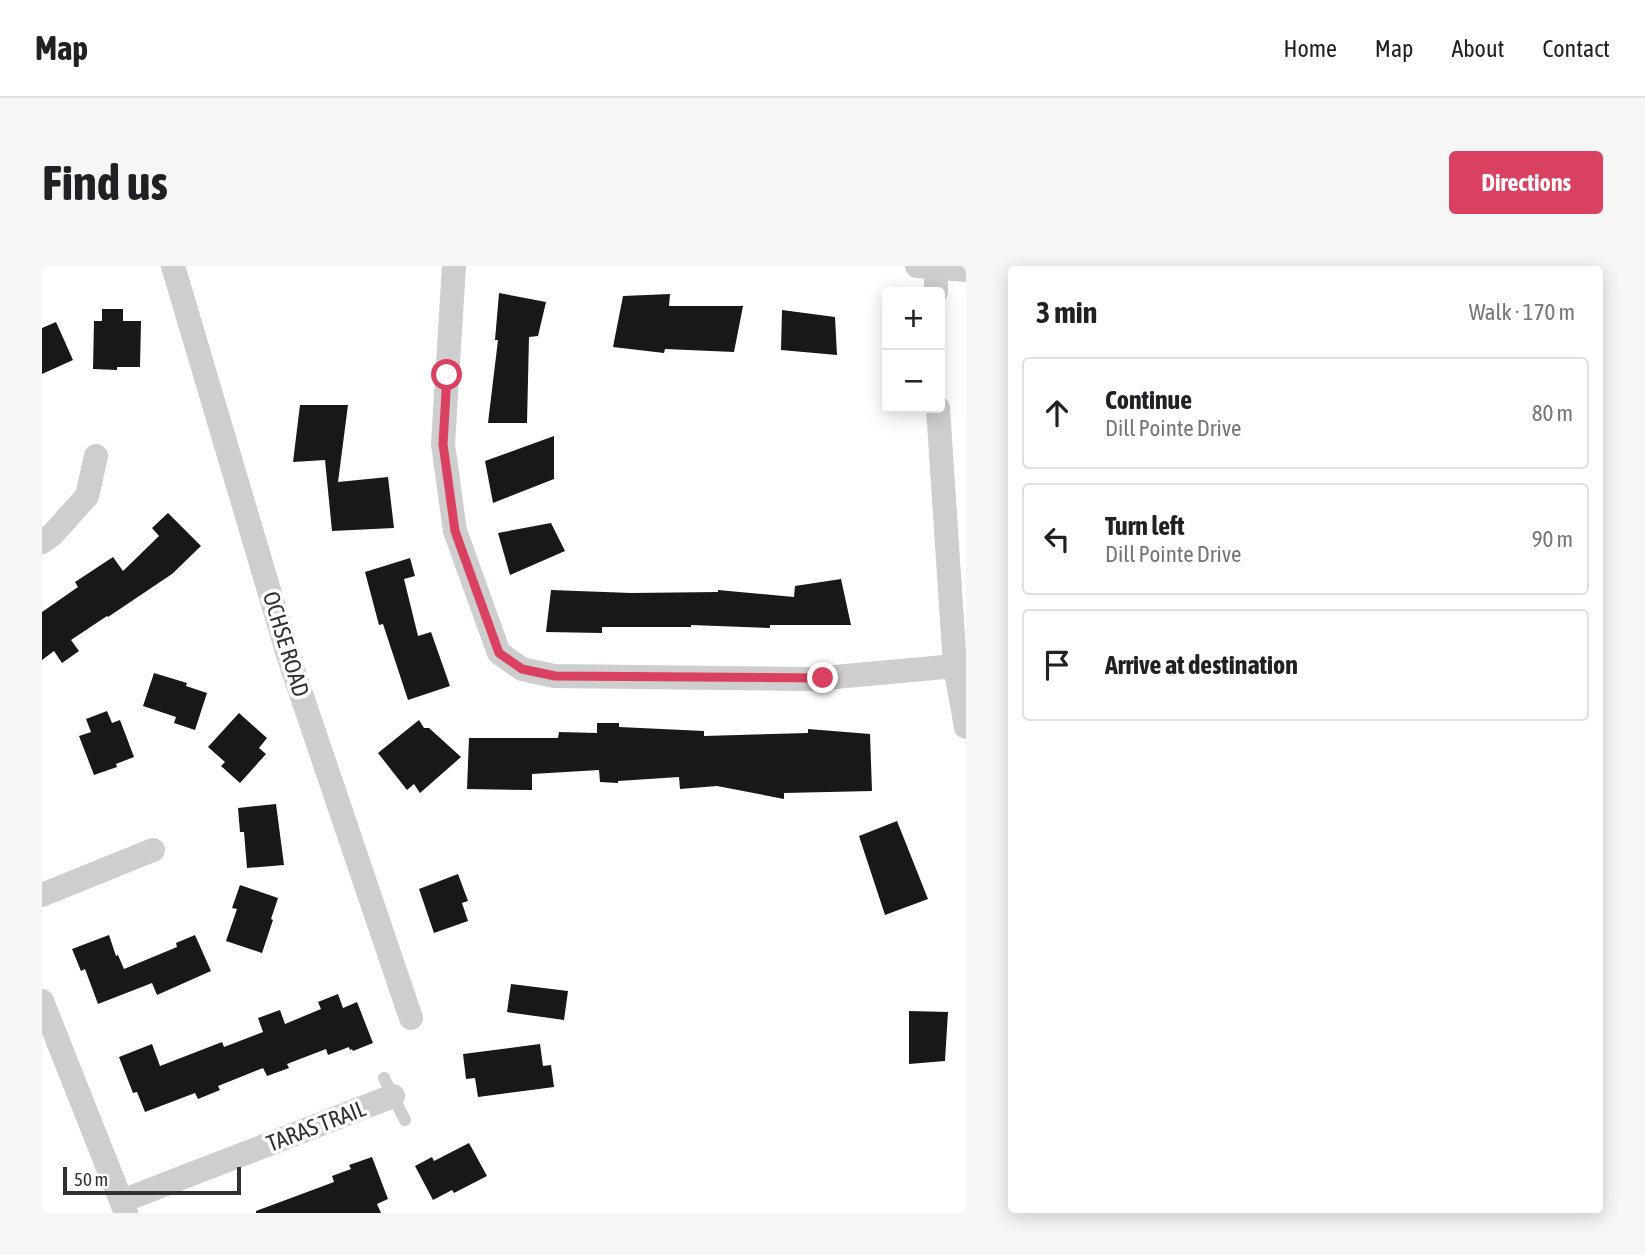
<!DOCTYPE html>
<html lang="en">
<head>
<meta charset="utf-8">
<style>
  body { margin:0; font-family:"Asap Condensed",sans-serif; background:#f6f6f6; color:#202124 }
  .controls { position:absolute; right:21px; top:21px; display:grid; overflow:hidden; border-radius:7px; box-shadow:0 4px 18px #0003 }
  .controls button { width:63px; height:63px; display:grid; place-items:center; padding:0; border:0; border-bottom:2px solid #e0e0e0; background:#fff; color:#202124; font:35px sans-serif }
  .scale { position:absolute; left:21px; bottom:18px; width:178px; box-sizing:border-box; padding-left:7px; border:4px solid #313131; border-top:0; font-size:19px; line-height:24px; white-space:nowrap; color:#313131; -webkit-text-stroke:5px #fff; paint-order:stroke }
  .stop { position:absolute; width:21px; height:21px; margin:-16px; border:5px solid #da4160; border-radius:50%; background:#fff }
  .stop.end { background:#da4160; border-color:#fff; box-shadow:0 2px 7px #0008 }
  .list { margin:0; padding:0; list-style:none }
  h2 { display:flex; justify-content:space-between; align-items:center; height:91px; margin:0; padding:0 28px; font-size:30px }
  h2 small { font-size:23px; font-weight:400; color:#757577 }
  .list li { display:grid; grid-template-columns:46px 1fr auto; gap:21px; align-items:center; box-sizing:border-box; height:112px; margin:0 14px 14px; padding:0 14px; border:2px solid #e0e0e0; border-radius:7px }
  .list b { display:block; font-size:26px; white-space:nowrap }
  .list p { margin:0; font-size:23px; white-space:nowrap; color:#757577 }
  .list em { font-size:23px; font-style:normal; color:#757577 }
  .icon { flex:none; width:38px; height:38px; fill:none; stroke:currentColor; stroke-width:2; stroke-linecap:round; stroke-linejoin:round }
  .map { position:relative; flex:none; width:924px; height:947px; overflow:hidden; border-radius:7px }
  header { display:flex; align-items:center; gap:42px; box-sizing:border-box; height:98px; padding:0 35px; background:#fff; border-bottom:2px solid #e0e0e0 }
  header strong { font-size:33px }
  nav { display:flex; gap:38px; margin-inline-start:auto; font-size:24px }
  .intro { display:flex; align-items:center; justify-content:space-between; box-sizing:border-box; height:168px; padding:0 42px }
  h1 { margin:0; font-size:49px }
  .button { padding:18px 32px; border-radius:7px; background:#da4160; color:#fff; font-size:24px; font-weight:700 }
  main { display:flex; gap:42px; padding:0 42px }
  aside { flex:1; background:#fff; border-radius:7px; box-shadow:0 4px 18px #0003 }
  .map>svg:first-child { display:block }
  .building { fill:#181818 }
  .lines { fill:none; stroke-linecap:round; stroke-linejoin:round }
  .service { stroke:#cecece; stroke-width:12 }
  .minor { stroke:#cecece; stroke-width:24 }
  .route { stroke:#da4160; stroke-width:9 }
  .labels { text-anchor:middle; stroke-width:7; stroke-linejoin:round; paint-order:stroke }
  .street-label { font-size:23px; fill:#313131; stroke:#fff }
</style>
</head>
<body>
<header>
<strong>Map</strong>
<nav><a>Home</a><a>Map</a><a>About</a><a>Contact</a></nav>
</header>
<div class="intro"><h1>Find us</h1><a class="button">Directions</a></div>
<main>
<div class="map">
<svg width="924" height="947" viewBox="0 0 924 947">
  <rect width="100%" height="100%" fill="#fff"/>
  <path class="building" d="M 457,27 L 504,36 L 496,70 L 487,71 L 485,157 L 446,157 L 456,74 L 453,74 Z
    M 628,28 L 627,40 L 701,40 L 692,86 L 623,83 L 622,87 L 571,81 L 581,30 Z
    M 60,43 L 81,43 L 81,55 L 99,55 L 98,101 L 75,101 L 75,104 L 51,103 L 52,55 L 60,55 Z
    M 740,44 L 793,51 L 795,89 L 739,84 Z
    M 14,56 L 31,94 L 0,108 L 0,62 Z
    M 258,139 L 306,139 L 296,216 L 346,211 L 352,262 L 290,265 L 283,194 L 251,196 Z
    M 512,170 L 512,213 L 451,237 L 443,195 Z
    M 126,247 L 159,280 L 130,308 L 66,351 L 65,350 L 29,374 L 37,385 L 20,397 L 12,385 L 0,394 L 0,346 L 36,321 L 33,316 L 71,291 L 81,305 L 117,270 L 110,262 Z
    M 509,257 L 523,285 L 468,309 L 456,267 Z
    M 368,292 L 373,310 L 362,313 L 376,370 L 389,366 L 408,420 L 366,434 L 341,358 L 337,359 L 323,306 Z
    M 799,313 L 809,359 L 728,359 L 728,362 L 649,359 L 649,361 L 560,361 L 560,367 L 504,366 L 509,324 L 589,327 L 676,326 L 676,324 L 752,331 L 753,320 Z
    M 112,407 L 145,417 L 144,420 L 165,427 L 153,464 L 132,457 L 134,451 L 101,440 Z
    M 65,445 L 70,457 L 78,454 L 92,491 L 74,498 L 75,501 L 52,509 L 37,470 L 49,466 L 44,453 Z
    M 197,447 L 225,472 L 217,482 L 224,488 L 198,517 L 179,500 L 183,496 L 166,481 Z
    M 377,454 L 382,462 L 387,462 L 419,491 L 378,527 L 372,518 L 365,524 L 336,487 Z
    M 555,457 L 577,457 L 577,461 L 662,465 L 662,470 L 766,467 L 766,463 L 828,468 L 830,525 L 742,527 L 742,533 L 675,520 L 638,523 L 637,511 L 576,515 L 576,517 L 558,516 L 557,504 L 490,508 L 490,524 L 425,523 L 427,472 L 516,472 L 517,466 L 555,467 Z
    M 234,538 L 242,599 L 205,602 L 202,566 L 198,566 L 196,542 Z
    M 855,555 L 886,633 L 843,649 L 817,570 Z
    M 416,608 L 426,635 L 420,637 L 426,655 L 392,667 L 377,623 Z
    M 198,619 L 236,632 L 229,653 L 231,654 L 220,687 L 184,675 L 195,643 L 190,642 Z
    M 67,669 L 74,690 L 76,689 L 82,703 L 135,681 L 134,677 L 153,669 L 169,705 L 115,729 L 110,717 L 56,738 L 43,703 L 39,705 L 30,683 Z
    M 469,718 L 526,725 L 522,754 L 465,746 Z
    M 296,728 L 301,742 L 315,736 L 331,777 L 311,785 L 310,783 L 308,784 L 307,781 L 286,789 L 284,783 L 245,798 L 247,802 L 225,810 L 221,802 L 176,820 L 178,824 L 156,833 L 153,827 L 103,846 L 95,826 L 91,827 L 77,791 L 110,778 L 118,800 L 180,776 L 182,781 L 221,766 L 216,752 L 238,744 L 243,758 L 279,743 L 276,736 Z
    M 867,745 L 906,746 L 903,795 L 867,798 Z
    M 498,778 L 501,800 L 509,799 L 512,821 L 436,831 L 433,812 L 424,813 L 421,788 Z
    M 427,877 L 445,910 L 412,927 L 410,924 L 391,934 L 373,900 L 390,891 L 392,895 Z
    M 330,891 L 346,933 L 335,938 L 339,947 L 214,947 L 214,945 L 292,916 L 290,910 L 309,903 L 307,899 Z"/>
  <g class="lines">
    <path class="service" d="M 342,812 L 363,854"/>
    <path class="minor" d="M 131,0 L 247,392 L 369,752
      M 412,0 L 401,178 L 413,265 L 457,387 L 480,403 L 512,410 L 771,413 L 913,400
      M 875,0 L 924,4
      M 894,26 L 894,1
      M 896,142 L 913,400 L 924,461
      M 0,276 L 10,269 L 45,230 L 54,190
      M 0,629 L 111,584
      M 0,735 L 84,947
      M 80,935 L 351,830"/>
  </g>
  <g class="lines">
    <path class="route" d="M 405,109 L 401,178 L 413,265 L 418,279 L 457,387 L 480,403 L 513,410 L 781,412"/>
  </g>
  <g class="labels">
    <g class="street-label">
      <text transform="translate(244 378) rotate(73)" y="8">OCHSE ROAD</text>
      <text transform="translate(274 860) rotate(-21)" y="8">TARAS TRAIL</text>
    </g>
  </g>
</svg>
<div class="controls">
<button>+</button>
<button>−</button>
</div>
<div class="scale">50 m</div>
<div class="stop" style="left:405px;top:109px"></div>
<div class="stop end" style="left:781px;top:412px"></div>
</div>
<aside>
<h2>3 min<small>Walk · 170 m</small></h2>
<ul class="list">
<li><svg class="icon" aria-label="ahead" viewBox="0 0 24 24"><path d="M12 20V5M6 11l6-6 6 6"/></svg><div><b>Continue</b><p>Dill Pointe Drive</p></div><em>80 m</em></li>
<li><svg class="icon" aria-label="left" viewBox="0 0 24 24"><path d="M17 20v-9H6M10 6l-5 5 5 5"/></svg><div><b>Turn left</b><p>Dill Pointe Drive</p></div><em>90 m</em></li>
<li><svg class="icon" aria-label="arrive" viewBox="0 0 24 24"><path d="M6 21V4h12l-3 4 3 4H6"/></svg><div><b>Arrive at destination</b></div></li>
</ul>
</aside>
</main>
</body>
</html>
